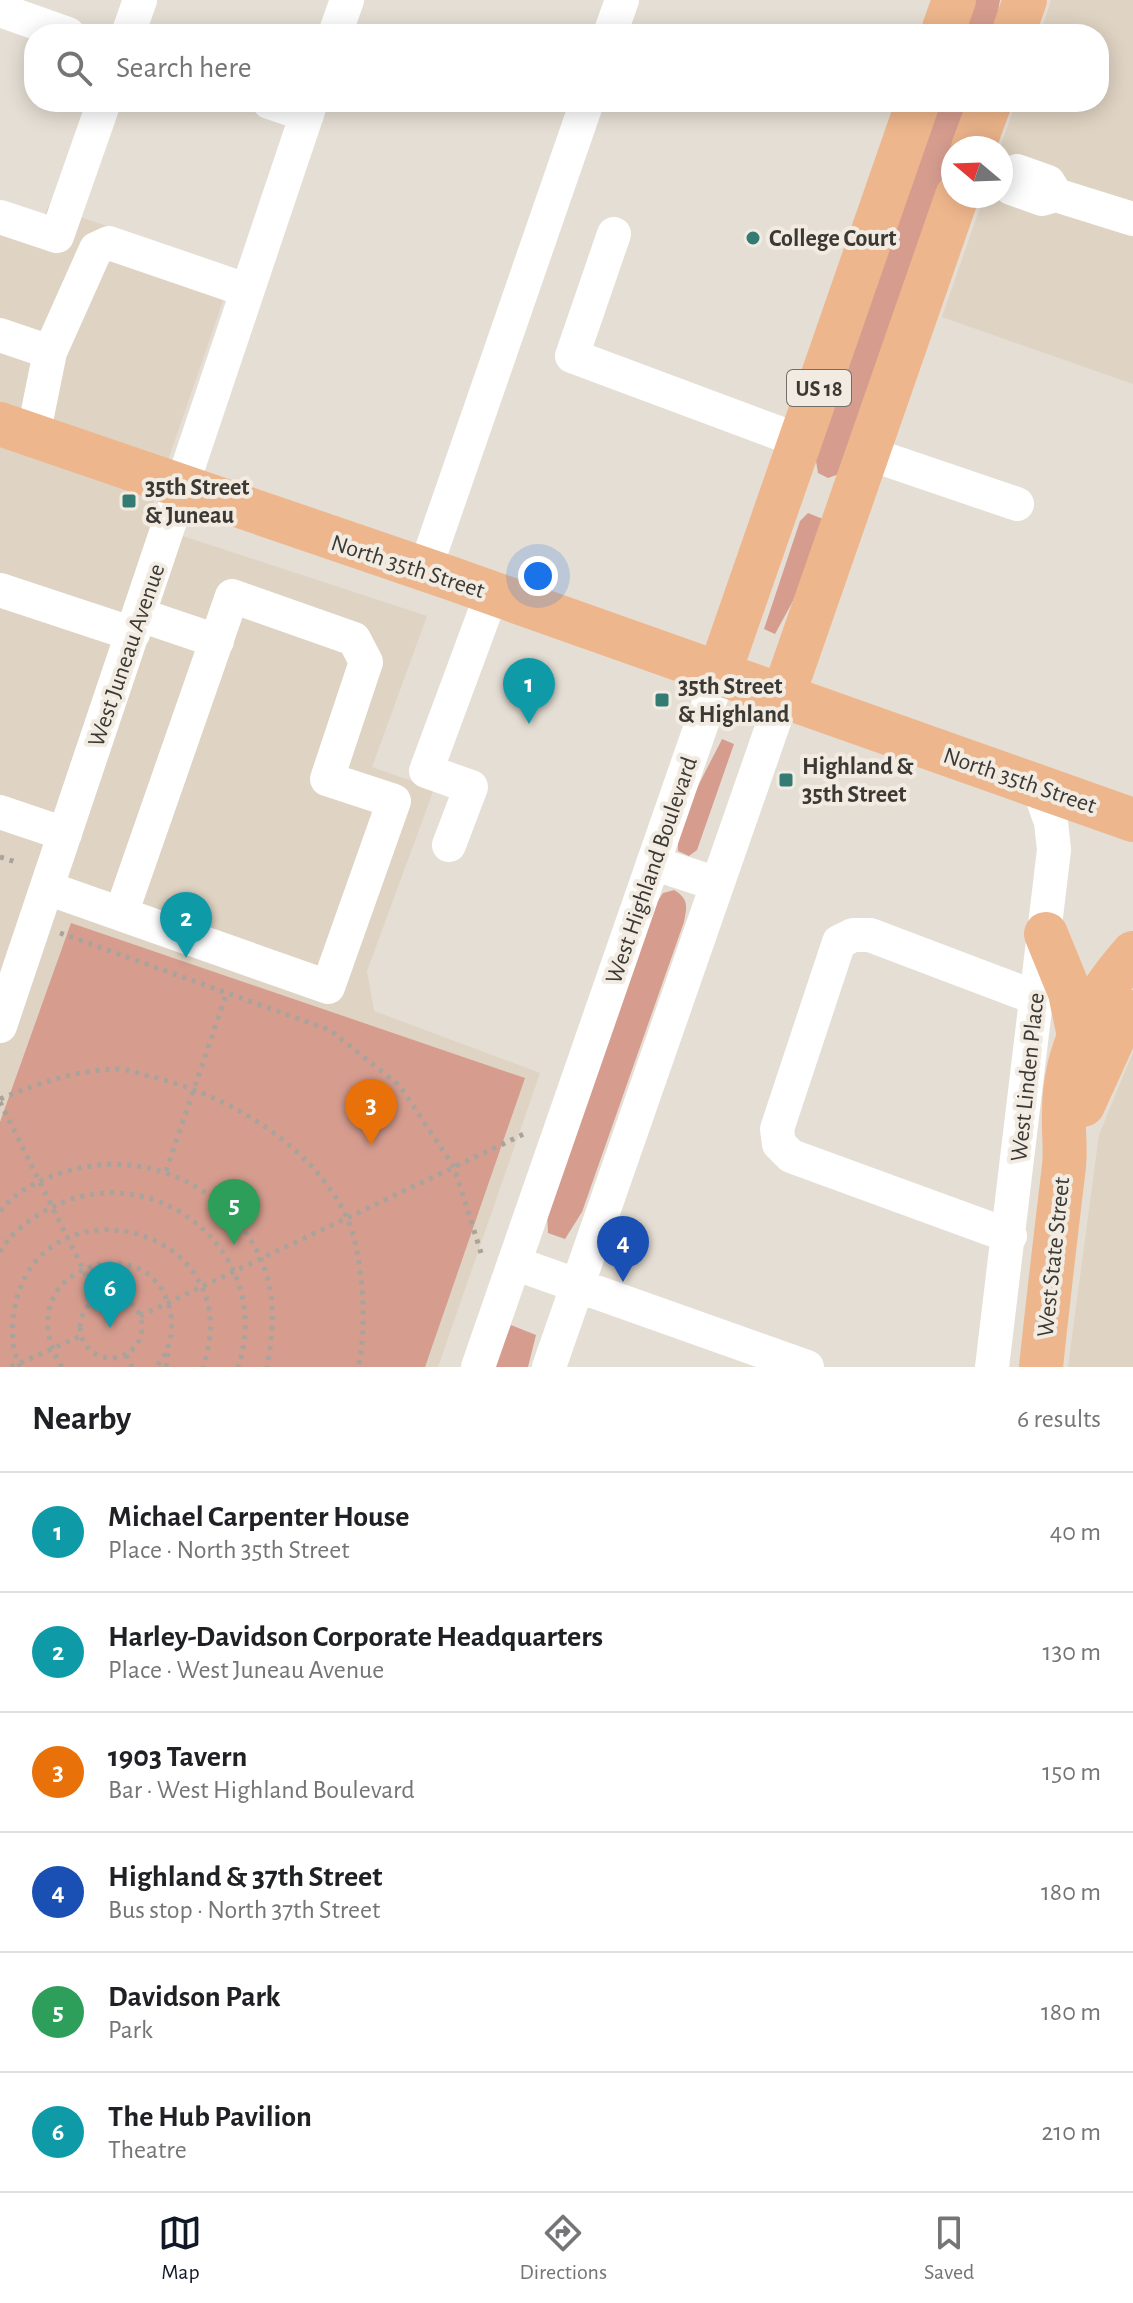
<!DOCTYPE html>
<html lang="en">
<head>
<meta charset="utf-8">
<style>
  body { margin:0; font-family:"Alegreya Sans",sans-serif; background:#f2f2f2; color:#202124 }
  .compass { position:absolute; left:941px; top:136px; width:72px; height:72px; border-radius:50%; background:#fff; box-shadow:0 4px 20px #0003; rotate:289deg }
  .you { position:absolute; left:538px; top:576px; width:28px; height:28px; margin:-20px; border:6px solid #fff; border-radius:50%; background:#1a73e8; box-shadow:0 0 0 12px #1a73e833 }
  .badge { display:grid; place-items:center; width:52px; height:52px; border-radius:50%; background:#111827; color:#fff; font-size:26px; font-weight:700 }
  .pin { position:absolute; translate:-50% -66px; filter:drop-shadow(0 2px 4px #0008) }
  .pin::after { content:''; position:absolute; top:42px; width:28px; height:24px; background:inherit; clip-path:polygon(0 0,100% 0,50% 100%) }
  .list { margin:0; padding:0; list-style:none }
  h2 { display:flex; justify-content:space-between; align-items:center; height:104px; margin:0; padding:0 32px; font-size:34px }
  h2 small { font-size:26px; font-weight:400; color:#757577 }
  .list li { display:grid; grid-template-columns:52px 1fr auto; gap:24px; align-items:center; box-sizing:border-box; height:120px; padding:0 32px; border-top:2px solid #e0e0e0 }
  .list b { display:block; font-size:30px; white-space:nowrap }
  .list p { margin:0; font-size:26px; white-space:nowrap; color:#757577 }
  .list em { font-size:26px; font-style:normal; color:#757577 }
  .icon { flex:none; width:44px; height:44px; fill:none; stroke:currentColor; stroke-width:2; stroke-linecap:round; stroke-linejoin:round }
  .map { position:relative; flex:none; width:1133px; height:1367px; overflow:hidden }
  .search { position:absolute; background:#fff; box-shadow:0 4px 20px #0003; left:24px; right:24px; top:24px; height:88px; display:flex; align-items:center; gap:20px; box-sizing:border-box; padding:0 28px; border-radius:32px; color:#757577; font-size:30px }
  .sheet { height:824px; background:#fff }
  nav { display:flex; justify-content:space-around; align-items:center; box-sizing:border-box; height:112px; border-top:2px solid #e0e0e0; background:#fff; font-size:22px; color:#757577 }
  nav a { display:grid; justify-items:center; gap:4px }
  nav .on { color:#111827 }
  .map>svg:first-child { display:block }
  .built { fill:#dfd3c3 }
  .green { fill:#d69d8f }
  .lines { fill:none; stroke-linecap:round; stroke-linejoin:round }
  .path { stroke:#a9a39b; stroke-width:5; stroke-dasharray:4 6; stroke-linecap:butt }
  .minor { stroke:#fff; stroke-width:34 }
  .major { stroke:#eeb68c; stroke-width:44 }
  .poi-dot { fill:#347b73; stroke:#f2ebe1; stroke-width:3 }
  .labels { text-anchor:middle; stroke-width:8; stroke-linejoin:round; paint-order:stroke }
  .shield { fill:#f2ebe1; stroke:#736e69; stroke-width:2 }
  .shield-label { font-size:22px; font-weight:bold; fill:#3c3935 }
  .poi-label { font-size:24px; font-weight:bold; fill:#3c3935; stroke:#f2ebe1; text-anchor:start }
  .street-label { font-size:24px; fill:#3c3935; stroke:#f2ebe1 }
</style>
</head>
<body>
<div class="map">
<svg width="1133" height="1367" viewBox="0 0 1133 1367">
  <rect width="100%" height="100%" fill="#e5ded4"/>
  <path class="built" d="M 1051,0 L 1133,0 L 1133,384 L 942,317 L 984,196 L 1001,196 L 1000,148 L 1016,102 L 1099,102 L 1099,34 L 1040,34 Z
    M 0,204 L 44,218 L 48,206 L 234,269 L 146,524 L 427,616 L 372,767 L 434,789 L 367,971 L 374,1011 L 540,1073 L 438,1367 L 0,1367 Z
    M 1133,1052 L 1133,1367 L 1068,1367 L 1099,1135 Z"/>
  <path class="green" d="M 971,0 L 1000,0 L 994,34 L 958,34 Z
    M 934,102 L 972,102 L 842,473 L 828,478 L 818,473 L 815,455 Z
    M 808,513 L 823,519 L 794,599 L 775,634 L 764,629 L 800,521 Z
    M 722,739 L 734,744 L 697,850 L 689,856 L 678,851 C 675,823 709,766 722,739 Z
    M 674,890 C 689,899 687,906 684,922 L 582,1212 L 565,1239 L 548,1233 L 547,1212 L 652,910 L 663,893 Z
    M 71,923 L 525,1078 L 425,1367 L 0,1367 L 0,1122 Z
    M 511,1325 L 536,1335 L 528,1367 L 493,1367 Z"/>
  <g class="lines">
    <path class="path" d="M 0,857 L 19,863
      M 60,933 L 330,1030 L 400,1086 L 454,1167 L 482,1256
      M 0,1099 C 39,1083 75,1070 118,1069 C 129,1069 142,1075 153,1077 C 229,1096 311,1144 346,1216 C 363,1250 368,1331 358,1367
      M 0,1102 L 98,1299
      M 166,1171 L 227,992
      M 0,1211 C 20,1186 54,1173 85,1167 C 162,1152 244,1199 267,1276 C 276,1307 272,1337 267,1367
      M 0,1252 C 9,1234 31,1218 50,1208 C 155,1154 276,1253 238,1367
      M80 1327a31 31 0 1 1 62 0a31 31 0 1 1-62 0Z
      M 140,1316 L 526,1133
      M 126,1355 L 132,1367
      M 11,1367 L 81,1336
      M 20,1367 C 11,1348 11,1327 15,1307 C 40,1174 252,1225 203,1367
      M 62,1367 C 0,1267 157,1219 171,1316 C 174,1335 168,1353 156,1367
      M 166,1367 L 168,1352"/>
    <path class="minor" d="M 0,10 L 68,34
      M 128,34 L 140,0
      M 335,34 L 347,0
      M 610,34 L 622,0
      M 269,102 L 307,115
      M 1017,171 L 1048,182 L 1056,195 L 1042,199 L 1011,188 L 1004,176 Z
      M 1056,195 L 1133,219
      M 0,217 L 57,236 L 104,102
      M 614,234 L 572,356 L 800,441
      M 0,335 L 50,352
      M 33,436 L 50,352 L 96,249 L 109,243 L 246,290
      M 867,453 L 1017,504
      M 424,572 L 587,102
      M 0,590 L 133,634
      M 140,615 L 217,641
      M 0,812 L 65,834
      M 449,845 L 471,787 L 426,771 L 492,593
      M 653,863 L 717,884
      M 47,888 L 328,987 L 394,801 L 327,779 L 366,662 L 354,639 L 232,596 L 121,914
      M 0,1026 L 311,102
      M 1010,1236 L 791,1156 L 779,1144 L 777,1129 L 839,942 L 853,935 L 870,935 L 1034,997
      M 514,1263 L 807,1367
      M 478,1367 L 719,674
      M 549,1367 L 783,696
      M 992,1367 L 1054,850 L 1051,822 L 1039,789"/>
    <path class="major" d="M 942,34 L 954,0
      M 1013,34 L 1025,0
      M 973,148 L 990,102
      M 0,424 L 450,578 L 1133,820
      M 719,674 L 918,102
      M 783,696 L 957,196
      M 1046,934 L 1070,993 L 1079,1036
      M 1083,1105 L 1114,1037 L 1133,1012
      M 1041,1367 C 1048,1300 1056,1233 1064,1166 C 1066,1148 1063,1130 1064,1111 C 1064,1050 1094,997 1133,953"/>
  </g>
  <g class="poi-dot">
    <circle cx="753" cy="238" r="8"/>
    <rect x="121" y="493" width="16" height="16" rx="4"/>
    <rect x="654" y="692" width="16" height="16" rx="4"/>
    <rect x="778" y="772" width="16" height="16" rx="4"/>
  </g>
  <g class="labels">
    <rect class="shield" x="787" y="370" width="64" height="36" rx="6"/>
    <g class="shield-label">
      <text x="819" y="396">US 18</text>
    </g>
    <g class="poi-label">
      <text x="769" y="246">College Court</text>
      <text x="145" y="495">35th Street<tspan x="145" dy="28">&amp; Juneau</tspan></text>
      <text x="678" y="694">35th Street<tspan x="678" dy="28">&amp; Highland</tspan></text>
      <text x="802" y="774">Highland &amp;<tspan x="802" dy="28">35th Street</tspan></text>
    </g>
    <g class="street-label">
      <text transform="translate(408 566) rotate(18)" y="8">North 35th Street</text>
      <text transform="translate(126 655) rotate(-71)" y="8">West Juneau Avenue</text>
      <text transform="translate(1020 780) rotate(19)" y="8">North 35th Street</text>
      <text transform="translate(651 870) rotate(-71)" y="8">West Highland Boulevard</text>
      <text transform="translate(1027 1077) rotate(-84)" y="8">West Linden Place</text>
      <text transform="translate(1053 1257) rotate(-84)" y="8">West State Street</text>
    </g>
  </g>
</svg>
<svg class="compass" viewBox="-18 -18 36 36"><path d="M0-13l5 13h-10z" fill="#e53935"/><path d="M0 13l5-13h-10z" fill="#757577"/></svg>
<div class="you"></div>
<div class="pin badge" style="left:529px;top:724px;background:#0f9aa8">1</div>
<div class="pin badge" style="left:186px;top:958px;background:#0f9aa8">2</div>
<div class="pin badge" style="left:371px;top:1145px;background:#e8710a">3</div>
<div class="pin badge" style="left:623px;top:1282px;background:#1a4fb4">4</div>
<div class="pin badge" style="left:234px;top:1245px;background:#2e9e5b">5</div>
<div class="pin badge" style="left:110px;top:1328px;background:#0f9aa8">6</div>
<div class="search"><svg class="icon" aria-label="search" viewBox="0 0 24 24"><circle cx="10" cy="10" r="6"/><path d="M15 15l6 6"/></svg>Search here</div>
</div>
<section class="sheet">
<h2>Nearby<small>6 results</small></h2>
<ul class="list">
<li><span class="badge" style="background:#0f9aa8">1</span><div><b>Michael Carpenter House</b><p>Place · North 35th Street</p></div><em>40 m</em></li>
<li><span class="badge" style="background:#0f9aa8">2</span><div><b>Harley-Davidson Corporate Headquarters</b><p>Place · West Juneau Avenue</p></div><em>130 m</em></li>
<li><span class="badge" style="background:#e8710a">3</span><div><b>1903 Tavern</b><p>Bar · West Highland Boulevard</p></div><em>150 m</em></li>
<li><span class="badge" style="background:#1a4fb4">4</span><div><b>Highland &amp; 37th Street</b><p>Bus stop · North 37th Street</p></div><em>180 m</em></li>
<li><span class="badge" style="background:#2e9e5b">5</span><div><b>Davidson Park</b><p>Park</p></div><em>180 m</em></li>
<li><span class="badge" style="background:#0f9aa8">6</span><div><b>The Hub Pavilion</b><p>Theatre</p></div><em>210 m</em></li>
</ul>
</section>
<nav>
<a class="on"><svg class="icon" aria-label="map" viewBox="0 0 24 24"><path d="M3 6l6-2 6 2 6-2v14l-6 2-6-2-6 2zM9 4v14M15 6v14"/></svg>Map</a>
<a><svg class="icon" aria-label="directions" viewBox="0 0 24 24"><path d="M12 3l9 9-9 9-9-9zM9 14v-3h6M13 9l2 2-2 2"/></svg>Directions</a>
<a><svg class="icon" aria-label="saved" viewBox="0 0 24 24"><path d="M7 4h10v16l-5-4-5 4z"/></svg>Saved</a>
</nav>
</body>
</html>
